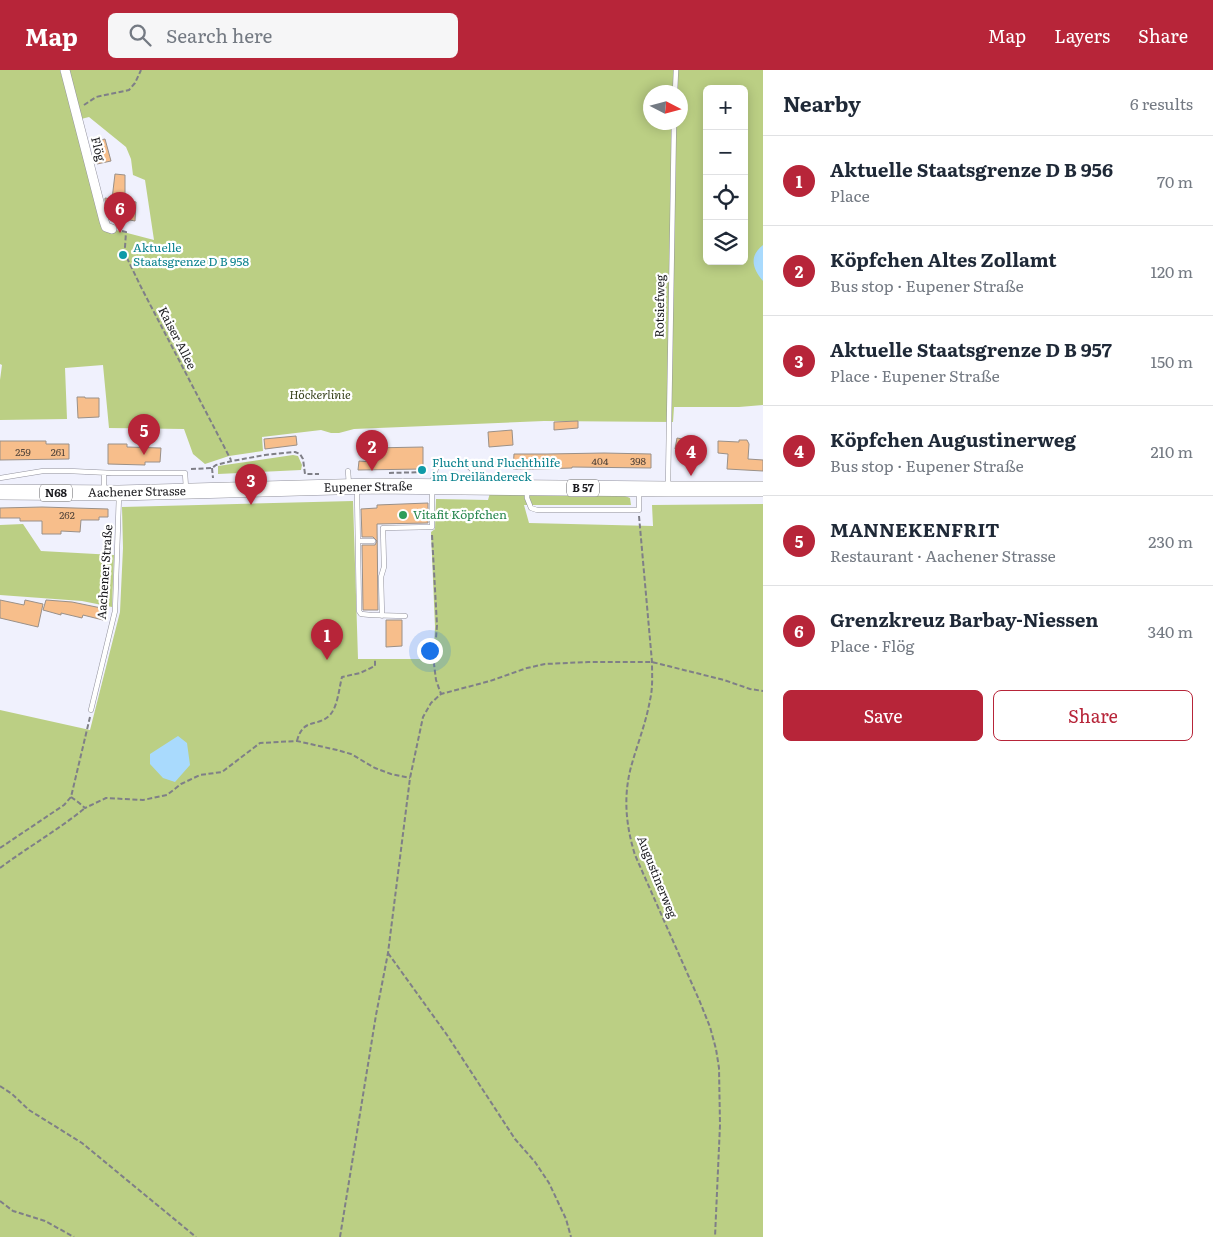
<!DOCTYPE html>
<html lang="en">
<head>
<meta charset="utf-8">
<style>
  body { margin:0; font-family:Literata,serif; background:#f6f6f7; color:#1f2937 }
  .controls { position:absolute; right:15px; top:15px; display:grid; overflow:hidden; border-radius:8px; box-shadow:0 2px 12px #0003 }
  .controls button { width:45px; height:45px; display:grid; place-items:center; padding:0; border:0; border-bottom:1px solid #e0e1e3; background:#fff; color:#1f2937; font:25px sans-serif }
  .compass { position:absolute; left:643px; top:15px; width:45px; height:45px; border-radius:50%; background:#fff; box-shadow:0 2px 12px #0003; rotate:96deg }
  .you { position:absolute; left:429px; top:580px; width:18px; height:18px; margin:-12px; border:4px solid #fff; border-radius:50%; background:#1a73e8; box-shadow:0 0 0 8px #1a73e833 }
  .badge { display:grid; place-items:center; width:32px; height:32px; border-radius:50%; background:#b72539; color:#fff; font-size:16px; font-weight:700 }
  .pin { position:absolute; translate:-50% -41px; filter:drop-shadow(0 1px 2px #0008) }
  .pin::after { content:''; position:absolute; top:26px; width:18px; height:15px; background:inherit; clip-path:polygon(0 0,100% 0,50% 100%) }
  .list { margin:0; padding:0; list-style:none }
  h2 { display:flex; justify-content:space-between; align-items:center; height:65px; margin:0; padding:0 20px; font-size:21px }
  h2 small { font-size:16px; font-weight:400; color:#747a83 }
  .list li { display:grid; grid-template-columns:32px 1fr auto; gap:15px; align-items:center; box-sizing:border-box; height:90px; padding:0 20px; border-top:1px solid #e0e1e3 }
  .list b { display:block; font-size:19px; white-space:nowrap }
  .list p { margin:0; font-size:16px; white-space:nowrap; color:#747a83 }
  .list em { font-size:16px; font-style:normal; color:#747a83 }
  .actions { display:flex; gap:10px; padding:15px 20px }
  .actions a { flex:1; padding:11px 0; border:1px solid #b72539; border-radius:8px; text-align:center; font-size:18px; color:#b72539 }
  .actions .main { background:#b72539; color:#fff }
  .icon { flex:none; width:28px; height:28px; fill:none; stroke:currentColor; stroke-width:2; stroke-linecap:round; stroke-linejoin:round }
  .map { position:relative; flex:none; width:763px; height:1167px; overflow:hidden }
  header { display:flex; align-items:center; gap:30px; box-sizing:border-box; height:70px; padding:0 25px; background:#b72539; color:#fff }
  header strong { font-size:24px }
  nav { display:flex; gap:28px; margin-inline-start:auto; font-size:18px }
  .search { width:350px; height:45px; background:#f6f6f7; display:flex; align-items:center; gap:12px; box-sizing:border-box; padding:0 18px; border-radius:8px; color:#747a83; font-size:19px }
  main { display:flex }
  aside { flex:1; background:#fff }
  .map>svg:first-child { display:block }
  .green { fill:#bbcf84; fill-rule:evenodd }
  .water { fill:#a9dafd }
  .building { fill:#f7be8b; stroke:#9a9088 }
  .lines { fill:none; stroke-linecap:round; stroke-linejoin:round }
  .service-casing { stroke:#92929d; stroke-width:5.5 }
  .minor-casing { stroke:#92929d; stroke-width:10 }
  .primary-casing { stroke:#92929d; stroke-width:16 }
  .path { stroke:#7f7f87; stroke-width:2; stroke-dasharray:5 2.5; stroke-linecap:butt }
  .service { stroke:#fff; stroke-width:4.5 }
  .minor { stroke:#fff; stroke-width:9 }
  .primary { stroke:#fff; stroke-width:15 }
  .culture-dot { fill:#0f9aa8; stroke:#fff; stroke-width:2 }
  .leisure-dot { fill:#2e9e5b; stroke:#fff; stroke-width:2 }
  .labels { text-anchor:middle; stroke-width:4.5; stroke-linejoin:round; paint-order:stroke }
  .number-label { font-size:10px; fill:#52443a }
  .shield { fill:#fff; stroke:#5f5f62; stroke-width:1 }
  .shield-label { font-size:11px; font-weight:bold; fill:#1b1b1f }
  .street-label { font-size:12px; fill:#1b1b1f; stroke:#fff }
  .culture-label { font-size:12px; fill:#0d838f; stroke:#fff; text-anchor:start }
  .park-label { font-size:12px; font-style:italic; fill:#37411b; stroke:#fff }
  .leisure-label { font-size:12px; fill:#27864d; stroke:#fff; text-anchor:start }
</style>
</head>
<body>
<header>
<strong>Map</strong>
<div class="search"><svg class="icon" aria-label="search" viewBox="0 0 24 24"><circle cx="10" cy="10" r="6"/><path d="M15 15l6 6"/></svg>Search here</div>
<nav><a>Map</a><a>Layers</a><a>Share</a></nav>
</header>
<main>
<div class="map">
<svg width="763" height="1167" viewBox="0 0 763 1167">
  <rect width="100%" height="100%" fill="#f0f1fd"/>
  <path class="green" d="M 0,0 L 60,0 L 77,56 L 102,155 L 112,159 L 154,170 L 145,110 L 133,105 L 131,89 L 126,77 L 89,47 L 81,49 L 68,0 L 763,0 L 763,335 L 739,337 L 674,337 L 673,352 L 544,351 L 354,359 L 339,363 L 331,363 L 321,360 L 262,367 L 263,381 L 229,386 L 205,394 L 193,384 L 184,359 L 109,358 L 103,295 L 65,298 L 67,349 L 0,350 L 0,310 L 2,295 L 0,294 ZM 707,19 L 744,19 L 744,191 L 707,191 ZM 650,22 L 680,22 L 680,52 L 650,52 Z
    M 293,385 L 298,386 L 302,395 L 301,400 L 218,404 L 218,396 Z
    M 490,423 L 625,426 L 630,428 L 631,435 L 524,435 L 529,453 L 653,456 L 652,435 L 763,434 L 763,1167 L 0,1167 L 0,640 L 90,660 L 120,542 L 123,478 L 122,437 L 353,431 L 358,589 L 427,589 L 432,586 L 434,575 L 435,557 L 431,462 L 435,459 L 436,429 L 488,430 Z
    M 23,454 L 41,481 L 114,485 L 112,537 L 82,531 L 0,525 L 0,455 Z"/>
  <path class="water" d="M 763,175 L 763,211 C 752,198 749,186 763,175 Z
    M 178,666 L 187,673 L 190,695 L 175,712 L 163,708 L 150,694 L 150,684 Z"/>
  <path class="building" d="M 105,69 L 111,91 L 97,94 L 94,80 L 98,79 L 95,71 Z
    M 115,104 L 125,105 L 125,130 L 136,132 L 135,151 L 109,146 L 105,130 L 105,128 L 112,129 Z
    M 77,327 L 85,327 L 85,328 L 99,328 L 99,347 L 78,348 Z
    M 578,351 L 578,358 L 554,360 L 554,352 Z
    M 512,360 L 513,375 L 489,377 L 488,362 Z
    M 296,366 L 297,375 L 265,379 L 264,369 Z
    M 677,368 L 688,370 L 687,381 L 675,379 Z
    M 739,370 L 747,370 L 749,374 L 748,389 L 763,390 L 763,401 L 727,399 L 728,384 L 718,383 L 718,371 L 739,372 Z
    M 0,371 L 46,371 L 46,374 L 69,374 L 69,389 L 0,390 Z
    M 108,374 L 127,374 L 127,377 L 161,378 L 160,392 L 145,392 L 145,395 L 108,394 Z
    M 423,377 L 423,399 L 358,400 L 359,391 L 372,392 L 371,378 Z
    M 604,383 L 651,384 L 651,398 L 572,397 L 572,398 L 539,399 L 513,399 L 514,384 L 547,384 Z
    M 428,433 L 428,453 L 377,454 L 378,540 L 363,540 L 362,475 L 375,475 L 377,471 L 373,467 L 362,467 L 361,439 L 377,438 L 377,435 Z
    M 42,437 L 108,439 L 108,447 L 99,447 L 99,450 L 81,450 L 80,462 L 61,461 L 61,464 L 42,464 L 42,451 L 20,451 L 20,448 L 0,448 L 0,438 Z
    M 0,530 L 24,535 L 25,530 L 43,534 L 38,557 L 0,548 Z
    M 46,530 L 72,532 L 106,539 L 103,550 L 83,545 L 82,548 L 61,543 L 61,545 L 43,540 Z
    M 386,550 L 402,550 L 402,576 L 386,577 Z"/>
  <g class="lines">
    <g class="service-casing">
      <path id="service" d="M 675,22 L 676,0
        M 348,401 L 349,415
        M 104,403 L 104,419
        M 0,408 L 43,401 L 69,401 L 112,403 L 185,403 L 186,418
        M 668,415 L 674,52
        M 357,420 L 359,541 L 361,544 L 371,545 L 405,546
        M 527,421 L 527,428 L 531,438 L 537,440 L 639,440 L 639,421
        M 358,471 L 373,471
        M 382,546 L 381,507 L 384,497 L 383,458 L 432,457 C 432,446 430,403 438,396 C 443,392 454,393 460,394 C 472,394 477,406 479,415
        M 91,640 L 115,541 L 119,425"/>
    </g>
    <g class="minor-casing">
      <path id="minor" d="M 65,0 L 104,151 L 106,157 L 112,159"/>
    </g>
    <g class="primary-casing">
      <path id="primary" d="M 0,422 L 119,423 L 372,416 L 668,419 L 763,419"/>
    </g>
    <path class="path" d="M 84,35 L 96,27 L 129,20 L 135,13 L 141,0
      M 122,161 L 126,162 L 125,177 L 126,186 L 142,219 L 231,390
      M 212,398 L 213,408
      M 191,399 L 212,398 L 216,395 L 232,391 L 265,385 L 295,382 L 300,384 L 303,389 L 305,404 L 319,404
      M 389,403 L 427,402
      M 639,446 L 652,592 C 652,605 653,618 650,630 C 646,653 637,675 631,697 C 623,727 626,756 635,785 L 700,932 L 710,957 L 716,979 L 719,998 L 720,1055 L 715,1167
      M 432,465 L 437,555 L 434,594 L 436,610 L 441,624
      M 297,671 C 303,647 317,658 330,645 C 338,636 339,618 342,607 L 360,603 L 375,596 L 375,589
      M 71,727 L 78,732 L 85,738 L 106,728 L 143,730 L 167,725 L 181,714 L 200,705 L 222,702 L 260,673 L 297,671 L 337,680 L 351,684 L 375,698 L 391,704 L 410,708
      M 0,778 L 64,735 L 71,727 L 90,647
      M 0,798 C 28,777 58,760 85,738
      M 388,883 L 447,965 L 515,1069 L 535,1092 L 549,1113 L 566,1149 L 571,1167
      M 0,1016 L 12,1024 L 29,1040 L 82,1073 L 196,1167
      M 0,1131 L 13,1141 L 45,1151 L 74,1167
      M 340,1167 L 376,945 L 388,883 L 410,708 L 423,647 L 431,633 L 441,624 L 490,611 L 527,598 L 545,594 L 588,592 L 652,592 L 724,610 L 750,619 L 763,621"/>
    <use href="#service" class="service"/>
    <use href="#minor" class="minor"/>
    <use href="#primary" class="primary"/>
  </g>
  <g class="culture-dot">
    <circle cx="123" cy="185" r="5"/>
    <circle cx="422" cy="400" r="5"/>
  </g>
  <circle class="leisure-dot" cx="403" cy="445" r="5"/>
  <g class="labels">
    <g class="number-label">
      <text x="23" y="386">259</text>
      <text x="58" y="386">261</text>
      <text x="600" y="395">404</text>
      <text x="638" y="395">398</text>
      <text x="67" y="449">262</text>
    </g>
    <g class="shield">
      <rect x="567" y="409.5" width="32" height="17" rx="4"/>
      <rect x="40" y="414.5" width="32" height="17" rx="4"/>
    </g>
    <g class="shield-label">
      <text x="583" y="422">B 57</text>
      <text x="56" y="427">N68</text>
    </g>
    <g class="street-label">
      <text transform="translate(98 79) rotate(76)" y="4">Flög</text>
      <text transform="translate(660 236) rotate(-89)" y="4">Rotsiefweg</text>
      <text transform="translate(177 268) rotate(63)" y="4">Kaiser Allee</text>
      <text transform="translate(368 417) rotate(-1)" y="4">Eupener Straße</text>
      <text transform="translate(137 422) rotate(-1)" y="4">Aachener Strasse</text>
      <text transform="translate(105 502) rotate(-86)" y="4">Aachener Straße</text>
      <text transform="translate(657 807) rotate(68)" y="4">Augustinerweg</text>
    </g>
    <g class="culture-label">
      <text x="133" y="182">Aktuelle<tspan x="133" dy="14">Staatsgrenze D B 958</tspan></text>
      <text x="432" y="397">Flucht und Fluchthilfe<tspan x="432" dy="14">im Dreiländereck</tspan></text>
    </g>
    <g class="park-label">
      <text x="320" y="329">Höckerlinie</text>
    </g>
    <g class="leisure-label">
      <text x="413" y="449">Vitafit Köpfchen</text>
    </g>
  </g>
</svg>
<div class="controls">
<button>+</button>
<button>−</button>
<button><svg class="icon" aria-label="locate" viewBox="0 0 24 24"><circle cx="12" cy="12" r="6"/><path d="M12 2v4M12 18v4M2 12h4M18 12h4"/></svg></button>
<button><svg class="icon" aria-label="layers" viewBox="0 0 24 24"><path d="M12 4l9 5-9 5-9-5zM3 14l9 5 9-5"/></svg></button>
</div>
<svg class="compass" viewBox="-18 -18 36 36"><path d="M0-13l5 13h-10z" fill="#e53935"/><path d="M0 13l5-13h-10z" fill="#747a83"/></svg>
<div class="you"></div>
<div class="pin badge" style="left:327px;top:590px">1</div>
<div class="pin badge" style="left:372px;top:401px">2</div>
<div class="pin badge" style="left:251px;top:435px">3</div>
<div class="pin badge" style="left:691px;top:406px">4</div>
<div class="pin badge" style="left:144px;top:385px">5</div>
<div class="pin badge" style="left:120px;top:163px">6</div>
</div>
<aside>
<h2>Nearby<small>6 results</small></h2>
<ul class="list">
<li><span class="badge">1</span><div><b>Aktuelle Staatsgrenze D B 956</b><p>Place</p></div><em>70 m</em></li>
<li><span class="badge">2</span><div><b>Köpfchen Altes Zollamt</b><p>Bus stop · Eupener Straße</p></div><em>120 m</em></li>
<li><span class="badge">3</span><div><b>Aktuelle Staatsgrenze D B 957</b><p>Place · Eupener Straße</p></div><em>150 m</em></li>
<li><span class="badge">4</span><div><b>Köpfchen Augustinerweg</b><p>Bus stop · Eupener Straße</p></div><em>210 m</em></li>
<li><span class="badge">5</span><div><b>MANNEKENFRIT</b><p>Restaurant · Aachener Strasse</p></div><em>230 m</em></li>
<li><span class="badge">6</span><div><b>Grenzkreuz Barbay-Niessen</b><p>Place · Flög</p></div><em>340 m</em></li>
</ul>
<div class="actions"><a class="main">Save</a><a>Share</a></div>
</aside>
</main>
</body>
</html>
